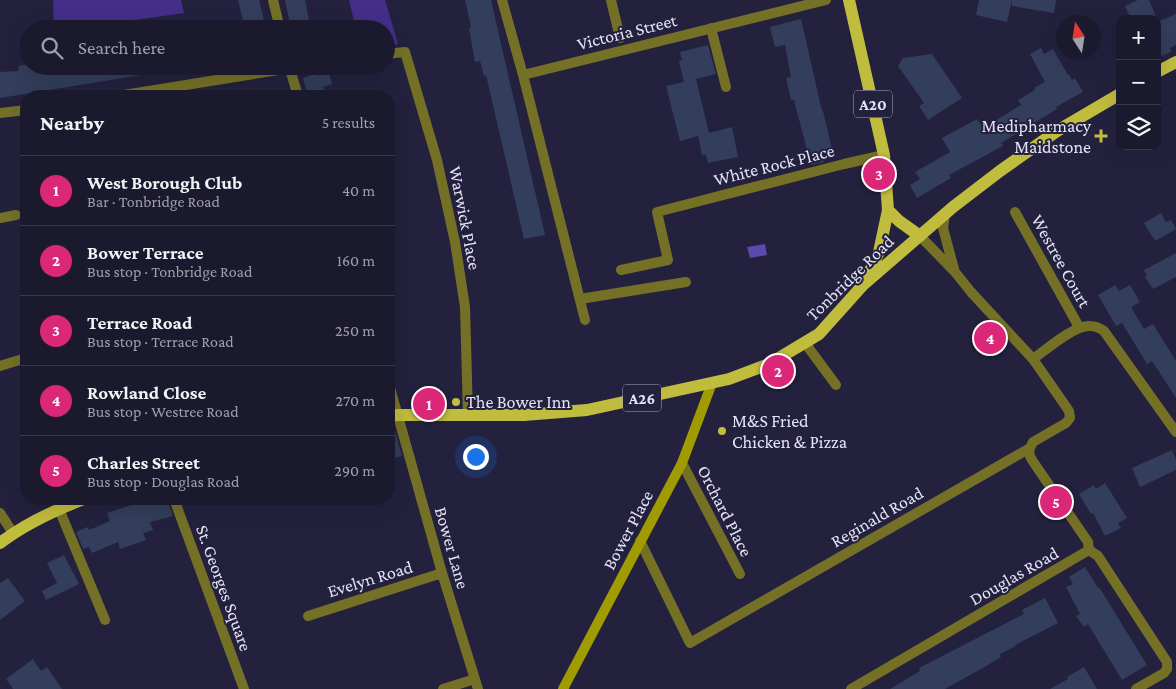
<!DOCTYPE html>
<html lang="en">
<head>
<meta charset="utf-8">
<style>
  body { margin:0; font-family:"Crimson Pro",serif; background:#242236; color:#f1f3f6 }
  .controls { position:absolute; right:15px; top:15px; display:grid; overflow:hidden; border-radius:10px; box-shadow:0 5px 20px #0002 }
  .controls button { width:45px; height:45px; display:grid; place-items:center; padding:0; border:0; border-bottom:1px solid #39384a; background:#1b192e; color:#f1f3f6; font:25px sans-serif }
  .compass { position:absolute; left:1056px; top:15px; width:45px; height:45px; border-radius:50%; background:#1b192e; box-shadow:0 5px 20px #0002; rotate:348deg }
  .you { position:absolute; left:475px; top:456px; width:18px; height:18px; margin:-12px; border:4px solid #fff; border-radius:50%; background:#1a73e8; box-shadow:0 0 0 8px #1a73e833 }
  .badge { display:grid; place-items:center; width:32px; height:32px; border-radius:50%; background:#db2777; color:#fff; font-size:16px; font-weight:700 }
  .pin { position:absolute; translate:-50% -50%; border:2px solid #fff; box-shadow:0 1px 5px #0006 }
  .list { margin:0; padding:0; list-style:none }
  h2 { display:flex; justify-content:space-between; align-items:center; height:65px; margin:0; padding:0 20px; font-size:21px }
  h2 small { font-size:16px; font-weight:400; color:#a0a0aa }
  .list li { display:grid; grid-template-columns:32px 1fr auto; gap:15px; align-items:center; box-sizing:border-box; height:70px; padding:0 20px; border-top:1px solid #39384a }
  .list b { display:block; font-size:19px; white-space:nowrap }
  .list p { margin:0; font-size:16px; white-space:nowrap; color:#a0a0aa }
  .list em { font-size:16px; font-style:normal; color:#a0a0aa }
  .icon { flex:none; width:28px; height:28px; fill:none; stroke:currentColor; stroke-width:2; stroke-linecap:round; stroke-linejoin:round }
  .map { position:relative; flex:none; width:1176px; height:689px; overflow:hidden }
  .search { position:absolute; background:#1b192e; box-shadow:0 5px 20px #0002; left:20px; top:20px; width:375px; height:55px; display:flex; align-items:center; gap:12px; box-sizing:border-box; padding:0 18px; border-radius:28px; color:#a0a0aa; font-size:19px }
  .panel { position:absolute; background:#1b192e; box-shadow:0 5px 20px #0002; left:20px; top:90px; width:375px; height:415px; border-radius:20px }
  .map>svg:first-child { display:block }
  .green { fill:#432f8a }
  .water { fill:#5b49ad }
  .building { fill:#323e5b }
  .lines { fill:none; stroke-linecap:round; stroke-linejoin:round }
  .street { stroke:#747127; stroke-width:10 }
  .secondary { stroke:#a09b01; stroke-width:10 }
  .primary { stroke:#c0bc3d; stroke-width:12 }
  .poi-dot { fill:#c2bd3f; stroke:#24213e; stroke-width:2 }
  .labels { text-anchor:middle; stroke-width:4; stroke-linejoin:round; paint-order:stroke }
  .shield { fill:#24213e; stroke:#aaa9c0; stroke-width:1 }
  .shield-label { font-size:16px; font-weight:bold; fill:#e4e3f7 }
  .street-label { font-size:18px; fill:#e4e3f7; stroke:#24213e }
  .poi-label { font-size:18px; fill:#e4e3f7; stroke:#24213e; text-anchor:start }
</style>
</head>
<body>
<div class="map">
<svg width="1176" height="689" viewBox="0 0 1176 689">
  <rect width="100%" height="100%" fill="#24213e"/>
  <path class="green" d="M 53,0 L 181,0 L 184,13 L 72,29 L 54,29 Z
    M 349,0 L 385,0 L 398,44 L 386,47 L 386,29 L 356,29 Z"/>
  <path class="water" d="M 765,244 L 767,255 L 750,258 L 747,247 Z"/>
  <path class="building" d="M 238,0 L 259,0 L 266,29 L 245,29 Z
    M 285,0 L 305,0 L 311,29 L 291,29 Z
    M 465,0 L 491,0 L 545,235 L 524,239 L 486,75 L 484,76 L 480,61 L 475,62 L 469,28 L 471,27 Z
    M 979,0 L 1012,0 L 1007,22 L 976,15 Z
    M 1012,0 L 1056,0 L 1054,13 L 1012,6 Z
    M 1138,0 L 1149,0 L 1157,19 L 1131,19 L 1125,6 Z
    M 1176,14 L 1176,45 L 1170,48 L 1171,52 L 1157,58 L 1157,22 Z
    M 801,19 L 822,111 L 823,111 L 832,149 L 822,151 L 824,162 L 811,165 L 794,100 L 791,100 L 786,78 L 791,77 L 785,45 L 775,47 L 770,27 Z
    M 708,45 L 716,74 L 696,79 L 709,133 L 732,127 L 738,157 L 708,163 L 706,155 L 702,155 L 698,136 L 680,141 L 666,86 L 684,82 L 679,61 L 682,60 L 680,52 Z
    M 1041,48 L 1044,54 L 1053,49 L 1068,75 L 1069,74 L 1072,80 L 1075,78 L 1083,92 L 1056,107 L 1057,109 L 1001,143 L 1003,146 L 949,175 L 951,178 L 917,198 L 910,185 L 920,179 L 915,172 L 950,152 L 942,138 L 977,119 L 983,128 L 1021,105 L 1018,100 L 1035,90 L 1034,88 L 1045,82 L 1030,54 Z
    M 932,54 L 962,98 L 928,120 L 919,106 L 924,103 L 898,66 L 903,58 Z
    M 29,64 L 29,66 L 60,66 L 60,69 L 73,66 L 77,66 L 78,69 L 92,66 L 160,66 L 160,72 L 0,98 L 0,72 L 19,71 L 18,66 Z
    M 318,73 L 319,76 L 329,73 L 332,84 L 323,87 L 325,91 L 308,96 L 303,78 Z
    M 1161,213 L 1166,222 L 1171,220 L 1176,229 L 1155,241 L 1144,223 Z
    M 1176,253 L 1176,277 L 1153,289 L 1145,277 L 1147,276 L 1144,270 Z
    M 1115,285 L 1119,291 L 1130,285 L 1140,302 L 1131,307 L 1144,329 L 1153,324 L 1176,361 L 1176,398 L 1152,361 L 1147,364 L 1122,323 L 1116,326 L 1098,295 Z
    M 394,427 L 402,456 L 389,459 L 389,428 Z
    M 1172,450 L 1176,460 L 1176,470 L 1140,487 L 1132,468 Z
    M 1105,483 L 1127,518 L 1118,523 L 1121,528 L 1105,536 L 1093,513 L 1091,514 L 1079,494 L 1094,485 L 1096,489 Z
    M 150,499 L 167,499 L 173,516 L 150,522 L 153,530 L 143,533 L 146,540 L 120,549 L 118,542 L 92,553 L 89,547 L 83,549 L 76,532 L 88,527 L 89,530 L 110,521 L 107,513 Z
    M 64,555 L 79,584 L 46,600 L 42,591 L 57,583 L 47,563 Z
    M 1085,567 L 1098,588 L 1099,587 L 1147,665 L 1122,680 L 1088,624 L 1084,627 L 1076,616 L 1080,614 L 1066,587 L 1073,584 L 1069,577 Z
    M 8,578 L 25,601 L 0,620 L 0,583 Z
    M 1045,598 L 1058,623 L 1015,645 L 1016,646 L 1000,654 L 1001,657 L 988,665 L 945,689 L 890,689 L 920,671 L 919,668 L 1024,614 L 1022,610 Z
    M 33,659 L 41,671 L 47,667 L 62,689 L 13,689 L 6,679 Z
    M 1084,667 L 1097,689 L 1050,689 L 1068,679 L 1067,677 Z"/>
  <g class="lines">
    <path class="street" d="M 273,0 L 280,29
      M 502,0 L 523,75 L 585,320
      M 611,0 L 620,38
      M 711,28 L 726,87
      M 386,54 L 405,52 L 437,160 L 455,242 L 465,307 L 468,415
      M 289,66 L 298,96
      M 523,75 L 826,0
      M 118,96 L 303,66
      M 0,113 L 26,110
      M 1015,212 L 1079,327
      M 945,214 L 943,228 L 954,269
      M 0,218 L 16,215
      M 621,270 L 668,260 L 657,212 L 844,164 L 884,155
      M 580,299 L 686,282
      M 805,343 L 836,385
      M 1033,359 C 1046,350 1074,325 1090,326 C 1096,326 1100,328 1104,331 L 1176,432
      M 0,366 L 26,358
      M 389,384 L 442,573 L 478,689
      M 682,463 L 740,574
      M 174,499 L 244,689
      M 59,509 L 105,620
      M 0,513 L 13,533
      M 640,541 L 690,643 L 1030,448 L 1033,442 L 1066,423 L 1070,418 L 1069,411 L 1033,359 L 971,292 L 955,272 L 920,236
      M 1089,550 L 1098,556 L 1167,662 L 1167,669 L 1164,673 L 1136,689
      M 308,616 L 442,573
      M 443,689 L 475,679
      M 851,689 L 1089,550 L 1088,542 L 1032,460 L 1029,454 L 1030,448"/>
    <path class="secondary" d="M 563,689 L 682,463 L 712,383"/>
    <path class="primary" d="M 849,0 L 884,155 L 888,210 L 879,252 L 865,281
      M 1157,72 L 1176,62
      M 888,210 L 899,221 L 920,236
      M 389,416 L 398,415 L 524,415 L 587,410 L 729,379 L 769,364 L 819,334 L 863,285 L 953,207 L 1000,171 L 1057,131 L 1120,94
      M 0,543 C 25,524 55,510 84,499"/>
  </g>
  <g class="poi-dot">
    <path d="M1098.5 128.5h5v5h5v5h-5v5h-5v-5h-5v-5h5z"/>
    <circle cx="456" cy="402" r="5"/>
    <circle cx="722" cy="431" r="5"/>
  </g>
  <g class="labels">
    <g class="shield">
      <rect x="854" y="90.5" width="38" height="27" rx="4"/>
      <rect x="623" y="384.5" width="38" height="27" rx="4"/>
    </g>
    <g class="shield-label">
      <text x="873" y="110">A20</text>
      <text x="642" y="404">A26</text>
    </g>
    <g class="street-label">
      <text transform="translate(627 32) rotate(-14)" y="6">Victoria Street</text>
      <text transform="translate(774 165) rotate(-14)" y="6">White Rock Place</text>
      <text transform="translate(465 218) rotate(79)" y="6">Warwick Place</text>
      <text transform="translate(1061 261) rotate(61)" y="6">Westree Court</text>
      <text transform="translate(850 278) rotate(-44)" y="6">Tonbridge Road</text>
      <text transform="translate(725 511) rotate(63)" y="6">Orchard Place</text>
      <text transform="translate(877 517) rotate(-30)" y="6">Reginald Road</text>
      <text transform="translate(628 530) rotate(-62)" y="6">Bower Place</text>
      <text transform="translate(452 548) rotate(74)" y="6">Bower Lane</text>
      <text transform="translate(1014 576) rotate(-30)" y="6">Douglas Road</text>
      <text transform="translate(370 579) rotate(-17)" y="6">Evelyn Road</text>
      <text transform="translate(224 588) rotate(70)" y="6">St. Georges Square</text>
    </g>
    <g class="poi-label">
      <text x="1091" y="132" text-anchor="end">Medipharmacy<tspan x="1091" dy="21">Maidstone</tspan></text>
      <text x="466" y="408">The Bower Inn</text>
      <text x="732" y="427">M&amp;S Fried<tspan x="732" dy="21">Chicken &amp; Pizza</tspan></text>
    </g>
  </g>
</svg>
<div class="controls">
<button>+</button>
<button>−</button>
<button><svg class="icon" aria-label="layers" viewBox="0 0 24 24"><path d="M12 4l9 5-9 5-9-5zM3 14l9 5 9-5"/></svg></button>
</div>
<svg class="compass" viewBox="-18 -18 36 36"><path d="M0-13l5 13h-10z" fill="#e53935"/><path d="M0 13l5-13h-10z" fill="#a0a0aa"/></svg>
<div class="you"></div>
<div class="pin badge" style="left:429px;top:404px">1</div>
<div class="pin badge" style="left:778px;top:371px">2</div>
<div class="pin badge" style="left:879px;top:174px">3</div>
<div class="pin badge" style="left:990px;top:338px">4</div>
<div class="pin badge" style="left:1056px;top:502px">5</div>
<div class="search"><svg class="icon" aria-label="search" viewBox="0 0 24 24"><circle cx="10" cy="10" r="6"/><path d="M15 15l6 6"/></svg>Search here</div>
<section class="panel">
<h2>Nearby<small>5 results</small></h2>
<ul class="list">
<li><span class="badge">1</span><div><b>West Borough Club</b><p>Bar · Tonbridge Road</p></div><em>40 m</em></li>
<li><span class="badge">2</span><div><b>Bower Terrace</b><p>Bus stop · Tonbridge Road</p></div><em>160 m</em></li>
<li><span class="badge">3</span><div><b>Terrace Road</b><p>Bus stop · Terrace Road</p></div><em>250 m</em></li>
<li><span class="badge">4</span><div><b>Rowland Close</b><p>Bus stop · Westree Road</p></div><em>270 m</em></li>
<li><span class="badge">5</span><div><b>Charles Street</b><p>Bus stop · Douglas Road</p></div><em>290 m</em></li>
</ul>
</section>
</div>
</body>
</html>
